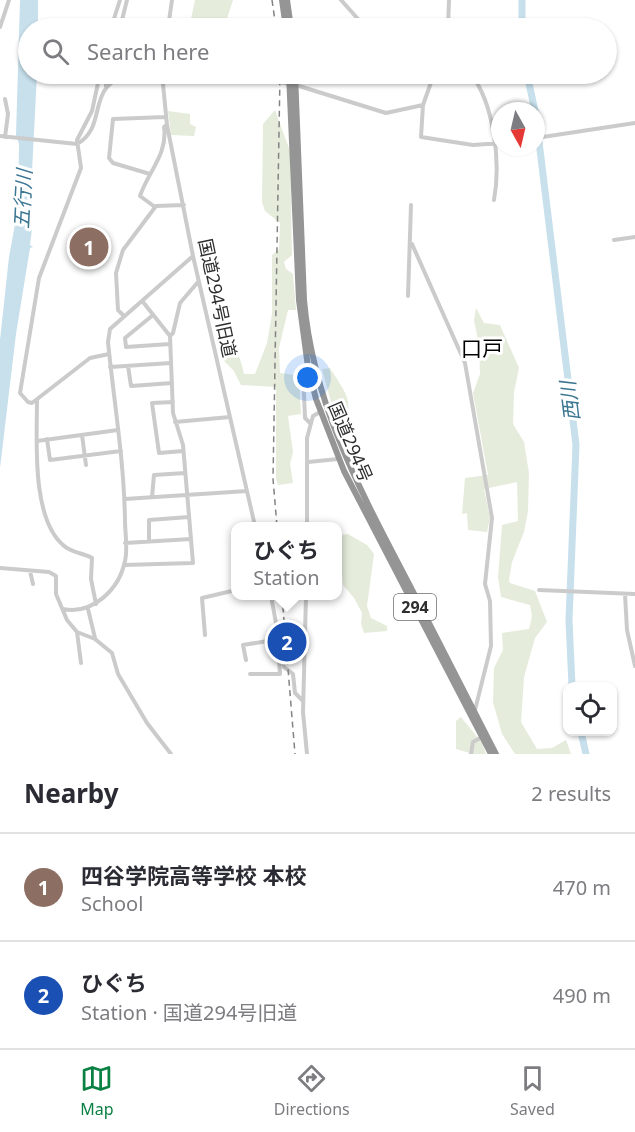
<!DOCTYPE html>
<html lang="en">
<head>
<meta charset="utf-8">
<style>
  body { margin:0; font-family:"Noto Sans","Noto Sans JP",sans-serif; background:#f2f2f3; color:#2b2b33 }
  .controls { position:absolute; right:18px; bottom:18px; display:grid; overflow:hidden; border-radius:12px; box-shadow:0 2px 4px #0004 }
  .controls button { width:54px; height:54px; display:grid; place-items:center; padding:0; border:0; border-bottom:2px solid #e1e1e2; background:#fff; color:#2b2b33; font:30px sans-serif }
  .compass { position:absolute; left:491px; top:102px; width:54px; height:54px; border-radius:50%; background:#fff; box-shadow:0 2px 4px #0004; rotate:172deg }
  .you { position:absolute; left:308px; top:378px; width:21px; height:21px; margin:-15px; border:4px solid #fff; border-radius:50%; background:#1a73e8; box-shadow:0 0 0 9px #1a73e833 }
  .badge { display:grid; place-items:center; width:39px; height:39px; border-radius:50%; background:#0b8043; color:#fff; font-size:20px; font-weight:700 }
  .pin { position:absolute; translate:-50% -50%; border:3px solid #fff; box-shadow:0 2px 6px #0006 }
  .popup { position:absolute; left:231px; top:522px; width:111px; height:78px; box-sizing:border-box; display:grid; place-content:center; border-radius:12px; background:#fff; filter:drop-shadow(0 2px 4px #0005); font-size:20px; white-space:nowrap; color:#7c7c81 }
  .popup b { font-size:22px; color:#2b2b33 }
  .popup::after { content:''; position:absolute; left:50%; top:100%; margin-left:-12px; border:12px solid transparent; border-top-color:#fff }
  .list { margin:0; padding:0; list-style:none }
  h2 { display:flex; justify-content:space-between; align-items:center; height:78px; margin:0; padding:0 24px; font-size:26px }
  h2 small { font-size:20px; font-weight:400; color:#7c7c81 }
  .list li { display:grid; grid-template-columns:39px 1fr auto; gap:18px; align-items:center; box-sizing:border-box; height:108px; padding:0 24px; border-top:2px solid #e1e1e2 }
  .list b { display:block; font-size:22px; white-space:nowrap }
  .list p { margin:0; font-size:20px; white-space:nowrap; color:#7c7c81 }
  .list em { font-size:20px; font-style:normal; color:#7c7c81 }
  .icon { flex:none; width:33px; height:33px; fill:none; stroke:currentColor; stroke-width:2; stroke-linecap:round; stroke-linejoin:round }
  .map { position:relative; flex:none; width:635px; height:754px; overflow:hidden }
  .search { position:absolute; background:#fff; box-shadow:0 2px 4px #0004; left:18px; right:18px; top:18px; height:66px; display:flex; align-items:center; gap:15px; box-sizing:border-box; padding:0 21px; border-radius:33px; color:#7c7c81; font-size:22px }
  .sheet { height:294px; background:#fff }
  nav { display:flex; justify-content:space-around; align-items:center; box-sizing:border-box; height:84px; border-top:2px solid #e1e1e2; background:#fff; font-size:16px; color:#7c7c81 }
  nav a { display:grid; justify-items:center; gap:3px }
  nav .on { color:#0b8043 }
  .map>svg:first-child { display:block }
  .green { fill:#e5ecdb }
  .water { fill:#c7e0ec }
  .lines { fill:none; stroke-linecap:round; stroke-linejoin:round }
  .river { stroke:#c7e0ec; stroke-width:7 }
  .minor { stroke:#cbcbcb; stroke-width:4 }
  .highway { stroke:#959595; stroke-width:6 }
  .rail { stroke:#838383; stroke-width:1.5; stroke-dasharray:6 4.5; stroke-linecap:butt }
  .labels { text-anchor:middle; stroke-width:6; stroke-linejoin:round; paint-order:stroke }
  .shield { fill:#fff; stroke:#6d6d6d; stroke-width:1.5 }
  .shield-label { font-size:16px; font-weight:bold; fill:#2e2e2e }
  .street-label { font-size:18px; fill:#2e2e2e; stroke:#fff }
  .water-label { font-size:20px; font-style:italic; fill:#3a7592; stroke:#fff }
  .quarter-label { font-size:21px; fill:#000; stroke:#fff }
</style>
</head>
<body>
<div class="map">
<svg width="635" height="754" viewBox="0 0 635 754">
  <rect width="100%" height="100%" fill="#fff"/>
  <path class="green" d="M 195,0 L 233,0 L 224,28 L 189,28 Z
    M 275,110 L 290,151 L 292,255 L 284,262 L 286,269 L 293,274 L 296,310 L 288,310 L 279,348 L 280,373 L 296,375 L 299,378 L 301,414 L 288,416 L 293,452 L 290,464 L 293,483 L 278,485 L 276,479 L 276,387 L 241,385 L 234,371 L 220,357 L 221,345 L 215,328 L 221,329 C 234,344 240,354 244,374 L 255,374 L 267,343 L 272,314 L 272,255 L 279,249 L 280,223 L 265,211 L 262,202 L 263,124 Z
    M 168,111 L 190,114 L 190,124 L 196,127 L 194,136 L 171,135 Z
    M 476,308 L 484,323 L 500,325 L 519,368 L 514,392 L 513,424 L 524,442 L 529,473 L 528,511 L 524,532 L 512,562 L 509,580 L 510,583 L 535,591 L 547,622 L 535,638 L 524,677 L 521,722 L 537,749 L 552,748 L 566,740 L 571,754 L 515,754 L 502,734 L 493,702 L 494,668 L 503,650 L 502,633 L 529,629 L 532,616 L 530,605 L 501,597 L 498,577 L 502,525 L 518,521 L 517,482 L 484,489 L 490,518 L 487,532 L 468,530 L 467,513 L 462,514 L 465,478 L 488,475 L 473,393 L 480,374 L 479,345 L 474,320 Z
    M 330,368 C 345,393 358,403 339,431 L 322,369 Z
    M 348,534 L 367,545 L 374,554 L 367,606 L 371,618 L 387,626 L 387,631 L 364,633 L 361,624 L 362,613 L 354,598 L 343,585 L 339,535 Z
    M 461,717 L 482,743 L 486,754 L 473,754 L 456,749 L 456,721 Z"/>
  <path class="water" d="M 20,0 L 38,0 L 38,28 L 28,28 L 28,74 L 37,74 L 30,210 L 32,229 L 30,245 L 33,247 L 30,248 L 16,334 L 0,468 L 0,340 L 9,257 L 18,208 L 19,144 L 16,135 Z"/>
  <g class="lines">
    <path class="river" d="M 522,28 L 522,0
      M 527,74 L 535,111
      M 536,117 L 576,445 L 569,620 L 572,686
      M 581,732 L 586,754"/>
    <path class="minor" d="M 341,0 L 366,28
      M 0,27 L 9,0
      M 111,28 L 120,0
      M 120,28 L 127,0
      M 168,28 L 172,0
      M 448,28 L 449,0
      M 100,74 L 92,111 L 77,140 L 81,168 L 39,278 L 20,393 L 28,402 L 32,403 L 90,358 L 109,354
      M 143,74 L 161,77 L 203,78 L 247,75 L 299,86 L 386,113 L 423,105
      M 162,74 L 167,125 L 193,256 L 255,526
      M 434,74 L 423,105 L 421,137 L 473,145 L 500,143
      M 471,74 C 494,104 501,162 494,200
      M 106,86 L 107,74
      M 5,99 L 8,114 L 5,137
      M 0,136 L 77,144 C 111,125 81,81 137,74
      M 536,138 L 635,123
      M 150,174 L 113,163 L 109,158 L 113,119 L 165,117
      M 155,207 L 140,196 C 148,172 168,154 164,127 L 167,125
      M 614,240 L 635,237
      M 412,244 L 465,363 L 492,518 L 485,584 L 490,601 L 491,646 L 475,710
      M 408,296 L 411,205
      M 143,302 L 170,336
      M 153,315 L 125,338 L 126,347 L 170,344
      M 124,316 L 118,310 L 116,273 L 123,250 L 156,206 L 184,205
      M 128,366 L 131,386 L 172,383
      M 110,367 L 171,363
      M 308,367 L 303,371 L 305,418 L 310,423
      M 37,400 C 37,439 31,517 63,545 C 71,553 84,553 92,558 L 91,579 L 96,604
      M 173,402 L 152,403 L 159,453 L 183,451
      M 175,422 L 230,417
      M 82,435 L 86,465
      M 47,439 L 50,460 L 121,451
      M 37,441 L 118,430
      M 308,462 L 338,459
      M 152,497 L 154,475 L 185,473
      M 125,499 L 247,491
      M 307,526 L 307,438 L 313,416 L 322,411
      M 149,541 L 149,520 L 189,517
      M 125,543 L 191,539
      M 124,565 L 193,563 L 183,445 L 173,413 L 170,336 L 173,333 L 180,303 L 198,282
      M 0,568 L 49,572 L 56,576 L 56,594 L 67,620 L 77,632 L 95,639 L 112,653 L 118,674 L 147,723 L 171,754
      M 30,571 L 33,584
      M 539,590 L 635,594
      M 625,594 L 627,630 L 635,666
      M 271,596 L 284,667 L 293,674 L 295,693 L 303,701
      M 306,596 L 303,712 L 307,754
      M 63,609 C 92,615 119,590 125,561 C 128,549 125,533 125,520 C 124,460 114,402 108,342 L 110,329 L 193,256
      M 88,609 L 95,638
      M 77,632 L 81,663
      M 205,635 L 202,598 L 236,590
      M 246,660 L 243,645 L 280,639
      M 250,674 L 280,674 L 279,660
      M 471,754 L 473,742 L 482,737"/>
    <path class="highway" d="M 282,0 L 286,28
      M 287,0 L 291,28
      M 289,74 L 299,300 L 308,367 L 316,399 L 344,471 L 491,754
      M 295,74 L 304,300 C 313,405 361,492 409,584 C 438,640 467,697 496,754"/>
    <path class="rail" d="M 272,0 L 276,28
      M 277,526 L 273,479 L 280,74
      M 282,596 L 295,754"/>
  </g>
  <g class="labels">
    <rect class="shield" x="394" y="594" width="42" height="26" rx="4.5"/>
    <g class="shield-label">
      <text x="415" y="613">294</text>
    </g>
    <g class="street-label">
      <text transform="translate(217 298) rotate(78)" y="6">国道294号旧道</text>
      <text transform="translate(350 442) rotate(67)" y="6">国道294号</text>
    </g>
    <g class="water-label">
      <text transform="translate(23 199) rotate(-87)" y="7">五行川</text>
      <text transform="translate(570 401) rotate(-97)" y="7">西川</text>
    </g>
    <g class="quarter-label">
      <text x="482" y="356">口戸</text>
    </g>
  </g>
</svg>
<div class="controls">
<button><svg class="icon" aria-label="locate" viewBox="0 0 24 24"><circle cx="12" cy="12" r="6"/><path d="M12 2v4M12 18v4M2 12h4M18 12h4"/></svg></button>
</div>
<svg class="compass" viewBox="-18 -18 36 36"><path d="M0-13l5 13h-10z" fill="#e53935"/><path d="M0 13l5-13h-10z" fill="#7c7c81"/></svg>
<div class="you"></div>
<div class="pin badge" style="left:89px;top:247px;background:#8d6e63">1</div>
<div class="pin badge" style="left:287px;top:642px;background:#1a4fb4">2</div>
<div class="popup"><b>ひぐち</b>Station</div>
<div class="search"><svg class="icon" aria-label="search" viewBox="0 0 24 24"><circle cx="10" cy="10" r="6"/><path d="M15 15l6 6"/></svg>Search here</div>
</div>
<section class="sheet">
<h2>Nearby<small>2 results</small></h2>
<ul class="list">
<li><span class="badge" style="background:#8d6e63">1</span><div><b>四谷学院高等学校 本校</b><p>School</p></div><em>470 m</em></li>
<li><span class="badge" style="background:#1a4fb4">2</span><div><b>ひぐち</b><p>Station · 国道294号旧道</p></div><em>490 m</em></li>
</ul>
</section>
<nav>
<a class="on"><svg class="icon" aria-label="map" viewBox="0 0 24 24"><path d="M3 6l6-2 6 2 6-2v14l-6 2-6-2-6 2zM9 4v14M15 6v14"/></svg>Map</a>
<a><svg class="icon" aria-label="directions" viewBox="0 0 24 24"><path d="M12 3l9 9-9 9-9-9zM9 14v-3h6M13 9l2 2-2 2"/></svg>Directions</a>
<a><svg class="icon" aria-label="saved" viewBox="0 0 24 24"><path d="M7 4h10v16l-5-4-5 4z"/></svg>Saved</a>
</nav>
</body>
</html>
